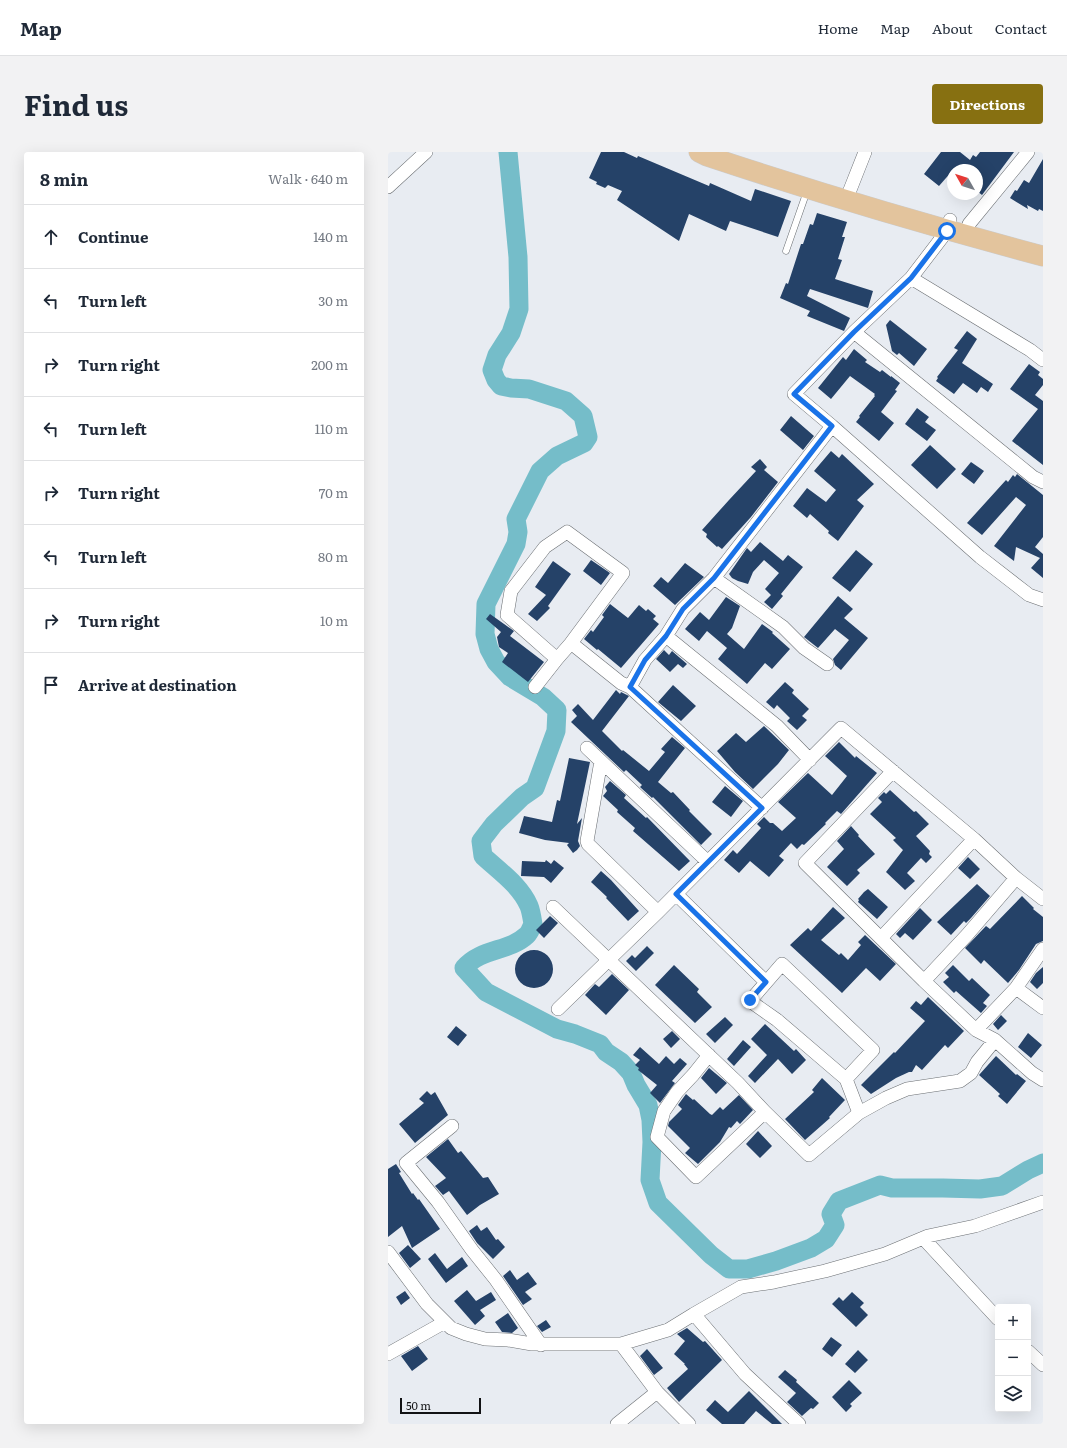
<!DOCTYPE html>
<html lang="en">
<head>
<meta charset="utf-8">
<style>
  body { margin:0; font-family:Literata,serif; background:#f2f2f3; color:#1f2937 }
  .controls { position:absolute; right:12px; bottom:12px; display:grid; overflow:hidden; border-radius:4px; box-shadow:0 4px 16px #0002 }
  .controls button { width:36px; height:36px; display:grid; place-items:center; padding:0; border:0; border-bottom:1px solid #e0e1e3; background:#fff; color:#1f2937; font:20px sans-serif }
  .compass { position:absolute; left:559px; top:12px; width:36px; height:36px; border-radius:50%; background:#fff; box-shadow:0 4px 16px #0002; rotate:309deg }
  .scale { position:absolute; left:12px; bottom:10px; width:81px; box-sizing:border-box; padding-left:4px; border:2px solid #111214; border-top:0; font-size:11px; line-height:14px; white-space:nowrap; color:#111214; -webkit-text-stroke:3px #e8ecf2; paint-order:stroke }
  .stop { position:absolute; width:12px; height:12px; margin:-9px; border:3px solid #1a73e8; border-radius:50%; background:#fff }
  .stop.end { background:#1a73e8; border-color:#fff; box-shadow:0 1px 4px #0008 }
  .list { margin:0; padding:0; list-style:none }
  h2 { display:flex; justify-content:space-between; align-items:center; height:52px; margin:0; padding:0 16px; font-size:17px }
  h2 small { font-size:13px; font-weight:400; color:#747a83 }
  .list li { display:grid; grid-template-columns:26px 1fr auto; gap:12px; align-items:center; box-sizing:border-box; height:64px; padding:0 16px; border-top:1px solid #e0e1e3 }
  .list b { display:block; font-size:15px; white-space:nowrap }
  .list em { font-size:13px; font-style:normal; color:#747a83 }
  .icon { flex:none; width:22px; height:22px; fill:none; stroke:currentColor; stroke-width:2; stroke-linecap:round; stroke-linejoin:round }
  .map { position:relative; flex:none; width:655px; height:1272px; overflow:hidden; border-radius:4px }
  header { display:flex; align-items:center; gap:24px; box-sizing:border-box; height:56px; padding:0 20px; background:#fff; border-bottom:1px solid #e0e1e3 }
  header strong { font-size:19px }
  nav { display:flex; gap:22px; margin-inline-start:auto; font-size:14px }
  .intro { display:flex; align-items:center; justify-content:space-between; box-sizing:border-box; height:96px; padding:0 24px }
  h1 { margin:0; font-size:28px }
  .button { padding:10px 18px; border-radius:4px; background:#877011; color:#fff; font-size:14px; font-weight:700 }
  main { display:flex; gap:24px; padding:0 24px }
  aside { flex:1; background:#fff; border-radius:4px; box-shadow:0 4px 16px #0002 }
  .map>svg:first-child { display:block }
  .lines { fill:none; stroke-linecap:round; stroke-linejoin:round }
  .river { stroke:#75bdc9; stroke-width:19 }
  .building { fill:#254268 }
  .lane-casing { stroke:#6b6f73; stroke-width:7 }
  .street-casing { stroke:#6b6f73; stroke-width:14 }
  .primary-casing { stroke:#cbcbcb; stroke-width:21 }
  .lane { stroke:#fff; stroke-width:6 }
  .street { stroke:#fff; stroke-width:13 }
  .primary { stroke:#e3c49d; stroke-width:20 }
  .route { stroke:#1a73e8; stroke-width:5 }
</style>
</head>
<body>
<header>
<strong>Map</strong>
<nav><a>Home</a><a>Map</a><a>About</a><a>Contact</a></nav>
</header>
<div class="intro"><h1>Find us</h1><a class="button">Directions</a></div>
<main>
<aside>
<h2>8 min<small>Walk · 640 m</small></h2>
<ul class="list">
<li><svg class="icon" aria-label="ahead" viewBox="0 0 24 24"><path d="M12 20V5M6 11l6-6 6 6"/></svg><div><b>Continue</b></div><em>140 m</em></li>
<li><svg class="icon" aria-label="left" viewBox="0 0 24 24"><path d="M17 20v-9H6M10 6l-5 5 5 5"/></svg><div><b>Turn left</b></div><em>30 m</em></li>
<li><svg class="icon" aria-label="right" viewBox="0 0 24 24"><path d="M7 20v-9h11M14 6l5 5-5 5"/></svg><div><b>Turn right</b></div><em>200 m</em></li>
<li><svg class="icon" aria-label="left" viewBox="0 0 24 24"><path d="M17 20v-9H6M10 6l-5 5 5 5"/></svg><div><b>Turn left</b></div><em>110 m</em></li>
<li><svg class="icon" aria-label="right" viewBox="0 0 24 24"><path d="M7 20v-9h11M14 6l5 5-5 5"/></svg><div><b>Turn right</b></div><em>70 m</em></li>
<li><svg class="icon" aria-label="left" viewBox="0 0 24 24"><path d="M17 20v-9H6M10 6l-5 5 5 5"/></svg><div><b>Turn left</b></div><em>80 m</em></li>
<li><svg class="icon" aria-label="right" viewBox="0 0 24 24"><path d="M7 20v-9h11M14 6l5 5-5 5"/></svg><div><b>Turn right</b></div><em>10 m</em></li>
<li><svg class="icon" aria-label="arrive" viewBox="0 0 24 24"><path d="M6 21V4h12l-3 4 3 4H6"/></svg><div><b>Arrive at destination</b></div></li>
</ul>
</aside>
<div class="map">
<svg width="655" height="1272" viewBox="0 0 655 1272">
  <rect width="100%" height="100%" fill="#e8ecf2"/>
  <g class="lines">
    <path class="river" d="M 120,0 L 130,105 L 131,157 L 123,181 L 109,203 L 104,218 L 108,228 L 113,234 L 123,236 L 141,237 L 178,249 L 195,264 L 200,285 L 196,291 L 169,304 L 152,319 L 128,367 L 130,380 L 128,392 L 98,452 L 97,482 L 101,497 L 108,510 L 122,525 L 155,545 L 169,558 L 168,579 L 147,636 L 134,645 L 106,672 L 93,689 L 95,704 C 111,719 132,733 141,754 C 143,759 144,766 145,772 C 143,776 142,780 139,783 C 121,800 93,796 76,816 L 98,840 L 169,877 L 187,882 L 212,892 L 218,900 L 233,910 L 243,921 L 248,933 L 260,953 L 263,968 L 264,990 L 262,1028 L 270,1051 L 323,1103 L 341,1117 L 360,1117 L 388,1109 L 423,1096 L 438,1087 L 447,1073 L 443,1062 L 451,1049 L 492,1033 L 504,1036 L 555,1036 L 592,1037 L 614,1034 L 640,1018 L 655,1011"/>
  </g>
  <path class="building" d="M 213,0 L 236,0 L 249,6 L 250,4 L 321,34 L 322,31 L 363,49 L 367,37 L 403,49 L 390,85 L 342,69 L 338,79 L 301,62 L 291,89 L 229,48 L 234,39 L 220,33 L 217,36 L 208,32 L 209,30 L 201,26 Z
    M 553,0 L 572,0 L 582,8 L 585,3 L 588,5 L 592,0 L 626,0 L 594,43 L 589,39 L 589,18 L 565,18 L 551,34 L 536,22 Z
    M 655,7 L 655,59 L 651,57 L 650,59 L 639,53 L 640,57 L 622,46 L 627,38 L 629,39 L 636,28 L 641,31 Z
    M 429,61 L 459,70 L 454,85 L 457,85 L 450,107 L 454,108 L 447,127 L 485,139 L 480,156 L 422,137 L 419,144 L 462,166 L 456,179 L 419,164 L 422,159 L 392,146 L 398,131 L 400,132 L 413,92 L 415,92 L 422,72 L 425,73 Z
    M 502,168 L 539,197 L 526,214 L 511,201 L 509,203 L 504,199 L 498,173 Z
    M 579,179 L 589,187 L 574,211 L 605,232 L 600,240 L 593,235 L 589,241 L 575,231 L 566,242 L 548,229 L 550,226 L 549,225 L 570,198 L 566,196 Z
    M 466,197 L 479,208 L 477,210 L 492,220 L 494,218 L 503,225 L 503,224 L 512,231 L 507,238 L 509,239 L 493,260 L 506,271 L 491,289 L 468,270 L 472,265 L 471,264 L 487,244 L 486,243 L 487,242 L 462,224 L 443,247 L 430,236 L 455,205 L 458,208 Z
    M 641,212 L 652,220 L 650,223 L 655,227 L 655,233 L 647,243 L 655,249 L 655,313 L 624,289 L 650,257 L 622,237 Z
    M 529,256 L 541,265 L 537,270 L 548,278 L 539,289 L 517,272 Z
    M 403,264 L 426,284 L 415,298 L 392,278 Z
    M 542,293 L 568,317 L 549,337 L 523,313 Z
    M 443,299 L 451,306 L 454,302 L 486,332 L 469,348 L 476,354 L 450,389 L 440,381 L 441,379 L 422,362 L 419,366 L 405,354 L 419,336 L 438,350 L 448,338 L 426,319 Z
    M 372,307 L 379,315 L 376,318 L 390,330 L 363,365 L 334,397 L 330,394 L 329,395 L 318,385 L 319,382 L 314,378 L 341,348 L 368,319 L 363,315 Z
    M 583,310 L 596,319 L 586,332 L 573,322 Z
    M 629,322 L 655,343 L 655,385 L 647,395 L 655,402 L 655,426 L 643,416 L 652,406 L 628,395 L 626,409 L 606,394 L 638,353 L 628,345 L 594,383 L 579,371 L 618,328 L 620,330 L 625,323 L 627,325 Z
    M 372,390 L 395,409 L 400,403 L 415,415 L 393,442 L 395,444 L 384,457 L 376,450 L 383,443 L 377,437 L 391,421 L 376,408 L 365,420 L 360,432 L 350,429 L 344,426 L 341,422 L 359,396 L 363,400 Z
    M 468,398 L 485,412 L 462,440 L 444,426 Z
    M 203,408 L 222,421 L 213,433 L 195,419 Z
    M 165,409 L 183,422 L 160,454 L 162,456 L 149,469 L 140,462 L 158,443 L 147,435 Z
    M 297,411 L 316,425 L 287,453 L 265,434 L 273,425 L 280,431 Z
    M 450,444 L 465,457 L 456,466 L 480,486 L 453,518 L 447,513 L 445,507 L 461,488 L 447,477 L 430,496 L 416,485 Z
    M 338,445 L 352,454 L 344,476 L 339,482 L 356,497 L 374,472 L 385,480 L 384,481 L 402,497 L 384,517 L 377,511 L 359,532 L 330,507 L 339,496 L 319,479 L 311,489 L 297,477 L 312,460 L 321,468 Z
    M 222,452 L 240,466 L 251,453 L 258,459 L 260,457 L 268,464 L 265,467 L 271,472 L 233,516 L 210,497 L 209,498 L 196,487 L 203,478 L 205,480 L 216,465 L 214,463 Z
    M 102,462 L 126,479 L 122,484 L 156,510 L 140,530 L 114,510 L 120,501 L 111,495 L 109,485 L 113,480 L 98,467 Z
    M 276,498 L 281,503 L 284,499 L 299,512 L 295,516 L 290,512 L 282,520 L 268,507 Z
    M 397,530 L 406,538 L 404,541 L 421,557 L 414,564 L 419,568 L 409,578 L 399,569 L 402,566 L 389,553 L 386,557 L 378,550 Z
    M 285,533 L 308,554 L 293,569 L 270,550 Z
    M 228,538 L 232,542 L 233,540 L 241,544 L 214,579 L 234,599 L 235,598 L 261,619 L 277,600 L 273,597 L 284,585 L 297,596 L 270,630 L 283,641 L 285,640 L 302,658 L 301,659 L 324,682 L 313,693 L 265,645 L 264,646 L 252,635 L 254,633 L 238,618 L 236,620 L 183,570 L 189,564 L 184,558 L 190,552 L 205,568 Z
    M 376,574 L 401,598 L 390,612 L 365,637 L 347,620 L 329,599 L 348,581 L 358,590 Z
    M 451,590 L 467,606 L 468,604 L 489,621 L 453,662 L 449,659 L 437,671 L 438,672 L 416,693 L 414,692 L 409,697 L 403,691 L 391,704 L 396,708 L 381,725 L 362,709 L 351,721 L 336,708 L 345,698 L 349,702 L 373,676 L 369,672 L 376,665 L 382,671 L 385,671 L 394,679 L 408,666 L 390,650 L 420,621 L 444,643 L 459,624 L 437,604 Z
    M 181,606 L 202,610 L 189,672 L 194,666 L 190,689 L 192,694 L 189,698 L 185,701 L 179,693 L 181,691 L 157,688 L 131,681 L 136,664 L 164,670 L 169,648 L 172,649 Z
    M 222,629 L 238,643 L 236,646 L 258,666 L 259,665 L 302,709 L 291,719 L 245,679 L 247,676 L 229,660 L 230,658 L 215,644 L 219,639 L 217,635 Z
    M 337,634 L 355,649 L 343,665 L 324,650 Z
    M 502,638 L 526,660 L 528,659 L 541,672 L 528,684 L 542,699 L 541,702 L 544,705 L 538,711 L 533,706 L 519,721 L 527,729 L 517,738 L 498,720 L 515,698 L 505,688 L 508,686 L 482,662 L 494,650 L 490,646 L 496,640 L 498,642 Z
    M 463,674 L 471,683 L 470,684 L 487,702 L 469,718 L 472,721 L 459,734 L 439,715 L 456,697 L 449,689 Z
    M 580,705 L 592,717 L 582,727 L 570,716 Z
    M 158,708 L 163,712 L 166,708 L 176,716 L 163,731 L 156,725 L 133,724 L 134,709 L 157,710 Z
    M 213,719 L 223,728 L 251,759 L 240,769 L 218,746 L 219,745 L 203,730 Z
    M 589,732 L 602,744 L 583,766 L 578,771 L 576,769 L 563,783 L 549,770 Z
    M 480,737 L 500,755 L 489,767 L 470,750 L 471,748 L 470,747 L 476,740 Z
    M 634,744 L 646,756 L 645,757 L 655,765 L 655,789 L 648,792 L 631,818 L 620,831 L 596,808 L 593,812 L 577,796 L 598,774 L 602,777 Z
    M 445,755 L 457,766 L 433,788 L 451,803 L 453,801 L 460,808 L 473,793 L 470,790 L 477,783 L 508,812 L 492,829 L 478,816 L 454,841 L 402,793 L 420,776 L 423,779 Z
    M 532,756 L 544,768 L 525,788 L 517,781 L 512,786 L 508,782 Z
    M 162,764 L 170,771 L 156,786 L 148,778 Z
    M 259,794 L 266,801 L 248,819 L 238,809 L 244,803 L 247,806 Z
    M127 817a19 19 0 1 1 38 0a19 19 0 1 1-38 0Z
    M 286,813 L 311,837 L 309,840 L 324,855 L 307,871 L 267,833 Z
    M 565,813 L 581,829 L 584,826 L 602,843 L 595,851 L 599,854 L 593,861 L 568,839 L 566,841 L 555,830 L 561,825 L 557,821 Z
    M 655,815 L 655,831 L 649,837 L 642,830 L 648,821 Z
    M 224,822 L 241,838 L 218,863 L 197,843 L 207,832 L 211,835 Z
    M 540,845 L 576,879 L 560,896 L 557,893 L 534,918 L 528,913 L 524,920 L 521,920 L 508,926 L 483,942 L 473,933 L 506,900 L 507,901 L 537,869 L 522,856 L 528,849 L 533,853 Z
    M 613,863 L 619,869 L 610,878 L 605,872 Z
    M 337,865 L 345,873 L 327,891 L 318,882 Z
    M 377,872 L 406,899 L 408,897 L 418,908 L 404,922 L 390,907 L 367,931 L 360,924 L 379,903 L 363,887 Z
    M 68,874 L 79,883 L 70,894 L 59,885 Z
    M 284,879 L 292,887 L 283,896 L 275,887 Z
    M 640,881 L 654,893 L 643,906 L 630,895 Z
    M 355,888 L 363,895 L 346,914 L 339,907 Z
    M 252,895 L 271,912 L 278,904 L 286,912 L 292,906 L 299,912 L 284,929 L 287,931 L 272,951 L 262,941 L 269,933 L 250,918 L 251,916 L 247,913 L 252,908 L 245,903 Z
    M 608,904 L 628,923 L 629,922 L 638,929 L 619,952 L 610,944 L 612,942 L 591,923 Z
    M 321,916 L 339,931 L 328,942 L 313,926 Z
    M 434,926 L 457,948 L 441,965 L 442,966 L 417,988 L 397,967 L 426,940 L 424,938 Z
    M 39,939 L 43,943 L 47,940 L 60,963 L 27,991 L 11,972 L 36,951 L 31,947 Z
    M 298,942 L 305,948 L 306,947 L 322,962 L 324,963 L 332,955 L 335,958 L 351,943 L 365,958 L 352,972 L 349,969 L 343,976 L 341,975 L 332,990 L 310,1012 L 297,1001 L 302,996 L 280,974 L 281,970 L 294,957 L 290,953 Z
    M 370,979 L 384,994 L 372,1006 L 358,992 Z
    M 60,987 L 70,1001 L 73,999 L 95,1026 L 100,1025 L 111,1042 L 92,1053 L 79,1063 L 61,1039 L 55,1043 L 47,1034 L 58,1026 L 38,1005 Z
    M 8,1012 L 13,1020 L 11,1021 L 24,1042 L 25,1041 L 30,1048 L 31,1047 L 52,1077 L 24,1096 L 14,1074 L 0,1085 L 0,1017 Z
    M 89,1073 L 93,1079 L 99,1075 L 108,1088 L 110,1087 L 117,1095 L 105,1107 L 89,1091 L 81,1079 Z
    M 20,1093 L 33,1107 L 22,1116 L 11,1101 Z
    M 47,1101 L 59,1117 L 74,1105 L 80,1114 L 58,1131 L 40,1107 Z
    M 122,1118 L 129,1128 L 140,1120 L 149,1132 L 137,1140 L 144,1147 L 135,1153 L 115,1124 Z
    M 79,1138 L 88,1149 L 103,1140 L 108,1148 L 92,1158 L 97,1164 L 87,1173 L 66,1149 Z
    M 17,1139 L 22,1146 L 13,1153 L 8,1145 Z
    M 464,1140 L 476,1151 L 472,1155 L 480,1163 L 468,1175 L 444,1152 L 451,1145 L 455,1149 Z
    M 120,1161 L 130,1176 L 124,1181 L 114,1180 L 107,1170 Z
    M 158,1168 L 163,1175 L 154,1180 L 149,1174 Z
    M 299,1176 L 315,1190 L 317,1189 L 334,1208 L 291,1250 L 279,1236 L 300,1217 L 296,1212 L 297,1212 L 286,1202 L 297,1189 L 289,1182 Z
    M 443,1185 L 454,1193 L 444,1205 L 434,1197 Z
    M 30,1194 L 40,1207 L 24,1219 L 13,1204 Z
    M 259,1197 L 275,1216 L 266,1223 L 252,1204 Z
    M 470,1198 L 480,1208 L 467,1221 L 457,1212 Z
    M 397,1218 L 409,1228 L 408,1230 L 431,1251 L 425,1257 L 423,1256 L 414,1264 L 399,1250 L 408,1241 L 390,1225 Z
    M 461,1228 L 474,1241 L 462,1252 L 464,1254 L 458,1260 L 444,1245 Z
    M 361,1239 L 394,1272 L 384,1272 L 368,1259 L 356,1272 L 334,1272 L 318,1258 L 327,1248 L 340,1260 Z"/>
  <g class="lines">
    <g class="lane-casing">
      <path id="lane" d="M 398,99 L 419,39"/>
    </g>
    <g class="street-casing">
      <path id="street" d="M 0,35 L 38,0
        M 462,38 L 477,0
        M 562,68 L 559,79 L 523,126 L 466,180 L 645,325 L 655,330
        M 581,72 L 640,0
        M 523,126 L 642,198 L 655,208
        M 466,180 L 406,242 L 444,274 L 592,405 L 641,443 L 655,448
        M 326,426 L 395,475 L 416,496 L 439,512
        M 183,491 L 169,507 L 119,463 L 123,439 L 157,395 L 179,380 L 235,421 L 183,491 L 233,531 L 242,535 L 374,656
        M 147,535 L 169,507
        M 242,535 L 257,508 L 278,484
        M 199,596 L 320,710
        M 422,608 L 389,574 L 278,484 L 295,457 L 326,426 L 444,274
        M 213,609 L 199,689 L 200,692 L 270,760
        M 505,619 L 417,711 L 536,829 L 588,878 L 607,888
        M 288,742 L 378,830
        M 165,755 L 350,931 L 377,960 L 308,1025 L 269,985 L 276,959 L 289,940 L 305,923 L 321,903
        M 493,786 L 586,687
        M 536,829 L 579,783 L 628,726
        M 628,836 L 655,856
        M 170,857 L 270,760 L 453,576 L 586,687 L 628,726 L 655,747
        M 588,878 L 628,836 L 655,797
        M 458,927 L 485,898 L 394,812 L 362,849 L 389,868 L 458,927 L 471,961 L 498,946 L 519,937 L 572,929 L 583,921 L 589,910 L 607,888 L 644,921 L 655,928
        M 377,960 L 421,1003 L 471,961
        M 64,974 L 18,1011 L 50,1050 L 84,1098 L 108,1128 L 153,1193
        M 535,1086 L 610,1167
        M 0,1100 L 39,1152 L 63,1176 L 78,1182 L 97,1187 L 120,1188 L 144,1192 L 233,1192 L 280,1178 L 306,1162
        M 233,1192 L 269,1240
        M 640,1199 L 655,1213
        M 0,1202 L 57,1170
        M 229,1272 L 269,1240 L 301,1272
        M 411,1272 L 357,1222 L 306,1162 L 353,1135 L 386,1130 L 437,1119 L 497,1102 L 540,1084 L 587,1074 L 655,1050"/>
    </g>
    <g class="primary-casing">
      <path id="primary" d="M 311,0 L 319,4 C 430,41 542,74 655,104"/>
    </g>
    <use href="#lane" class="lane"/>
    <use href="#street" class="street"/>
    <use href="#primary" class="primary"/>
  </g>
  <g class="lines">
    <path class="route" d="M 362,848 L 378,830 L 288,742 L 374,656 L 242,535 L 257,508 L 278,484 L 295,457 L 326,426 L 444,274 L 406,242 L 466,180 L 523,126 L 559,79"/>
  </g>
</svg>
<div class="controls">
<button>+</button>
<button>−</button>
<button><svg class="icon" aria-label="layers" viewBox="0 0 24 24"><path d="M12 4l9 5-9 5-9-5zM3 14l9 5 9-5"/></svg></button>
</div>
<svg class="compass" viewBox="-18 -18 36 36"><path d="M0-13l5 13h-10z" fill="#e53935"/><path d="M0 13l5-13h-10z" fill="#747a83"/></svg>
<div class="scale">50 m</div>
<div class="stop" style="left:559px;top:79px"></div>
<div class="stop end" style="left:362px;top:848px"></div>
</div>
</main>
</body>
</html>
